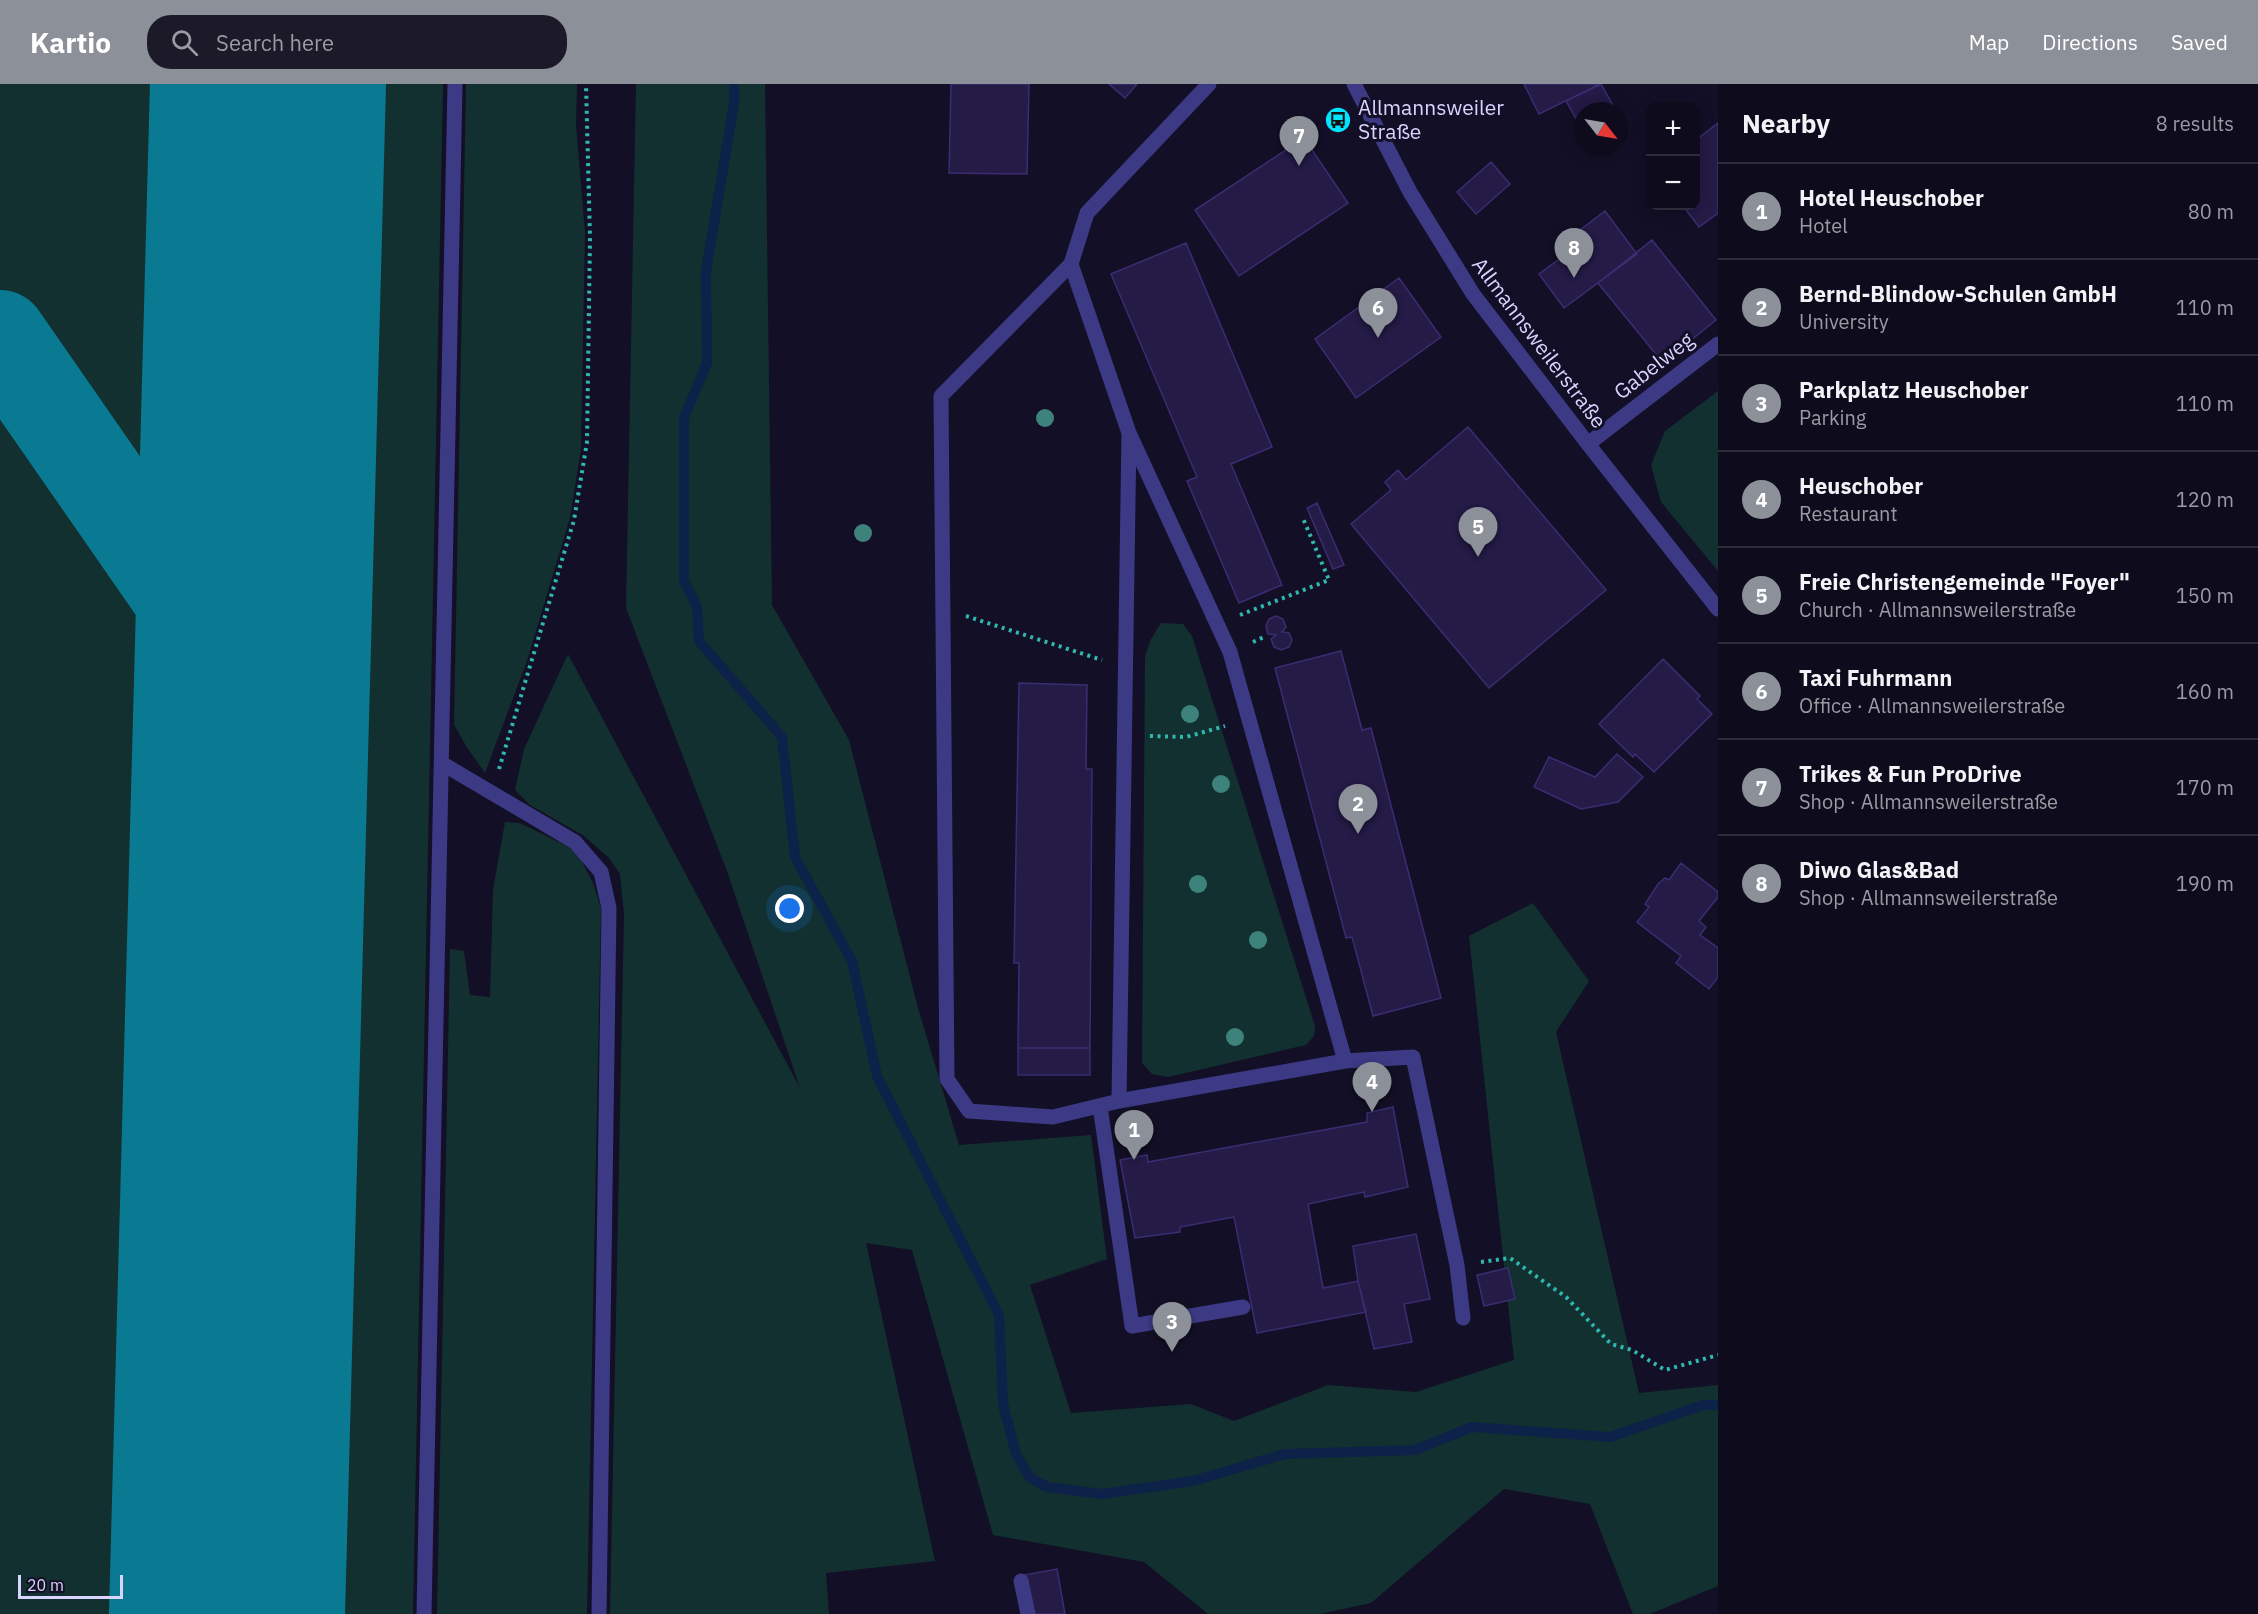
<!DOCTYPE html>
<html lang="en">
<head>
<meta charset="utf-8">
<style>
  body { margin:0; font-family:"IBM Plex Sans",sans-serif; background:#1c1929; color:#f1f3f6 }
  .controls { position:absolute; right:18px; top:18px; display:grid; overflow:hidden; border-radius:12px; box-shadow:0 3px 15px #0003 }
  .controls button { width:54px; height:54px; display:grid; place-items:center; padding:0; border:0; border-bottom:2px solid #2e2b3b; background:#0e0b1c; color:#f1f3f6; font:30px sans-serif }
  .compass { position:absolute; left:1574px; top:18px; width:54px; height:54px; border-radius:50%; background:#0e0b1c; box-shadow:0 3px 15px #0003; rotate:121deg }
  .scale { position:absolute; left:18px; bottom:15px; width:105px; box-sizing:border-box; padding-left:6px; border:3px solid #d9d4ff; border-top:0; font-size:16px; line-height:21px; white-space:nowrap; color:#d9d4ff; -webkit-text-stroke:4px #130f26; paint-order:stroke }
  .you { position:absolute; left:790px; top:825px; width:21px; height:21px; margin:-15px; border:4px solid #fff; border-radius:50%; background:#1a73e8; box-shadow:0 0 0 9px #1a73e833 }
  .badge { display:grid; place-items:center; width:39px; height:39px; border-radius:50%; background:#8c9099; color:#fff; font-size:20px; font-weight:700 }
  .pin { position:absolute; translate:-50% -50px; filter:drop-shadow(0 2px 3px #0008) }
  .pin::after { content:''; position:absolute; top:32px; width:21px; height:18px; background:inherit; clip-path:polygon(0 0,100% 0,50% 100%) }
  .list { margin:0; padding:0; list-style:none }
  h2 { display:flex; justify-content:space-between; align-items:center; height:78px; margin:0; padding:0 24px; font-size:26px }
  h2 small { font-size:20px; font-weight:400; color:#9b9ba3 }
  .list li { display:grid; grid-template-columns:39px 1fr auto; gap:18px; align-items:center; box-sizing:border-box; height:96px; padding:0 24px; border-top:2px solid #2e2b3b }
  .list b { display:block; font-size:22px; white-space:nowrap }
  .list p { margin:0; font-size:20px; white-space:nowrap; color:#9b9ba3 }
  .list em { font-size:20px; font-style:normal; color:#9b9ba3 }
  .icon { flex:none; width:33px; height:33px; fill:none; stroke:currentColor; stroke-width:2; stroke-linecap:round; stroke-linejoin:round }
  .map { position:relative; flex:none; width:1718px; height:1530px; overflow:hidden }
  header { display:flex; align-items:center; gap:36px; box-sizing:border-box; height:84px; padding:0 30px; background:#8c9099; color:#fff }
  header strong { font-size:28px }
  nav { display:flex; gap:33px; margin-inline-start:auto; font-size:21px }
  .search { width:420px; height:54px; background:#1c1929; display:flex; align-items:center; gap:15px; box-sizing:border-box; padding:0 21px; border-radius:24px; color:#9b9ba3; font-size:22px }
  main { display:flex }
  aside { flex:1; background:#0e0b1c }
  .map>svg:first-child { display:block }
  .green { fill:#12302f }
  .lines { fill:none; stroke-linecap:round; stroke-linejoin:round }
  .stream { stroke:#0c2248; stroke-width:10 }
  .taxiway { stroke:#0a7a92; stroke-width:94 }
  .runway { stroke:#0a7a92; stroke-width:236 }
  .building { fill:#241b47; stroke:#3b2d73; stroke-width:1.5 }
  .path { stroke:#2fb8b0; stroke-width:4; stroke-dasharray:3 4.5; stroke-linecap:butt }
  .minor { stroke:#3d3a85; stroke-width:15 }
  .tree { fill:#3d827b }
  .labels { text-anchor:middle; stroke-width:6; stroke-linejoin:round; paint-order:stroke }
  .poi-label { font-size:21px; fill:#d9d4ff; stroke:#130f26; text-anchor:start }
  .street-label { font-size:21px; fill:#d9d4ff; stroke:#130f26 }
</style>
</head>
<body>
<header>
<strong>Kartio</strong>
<div class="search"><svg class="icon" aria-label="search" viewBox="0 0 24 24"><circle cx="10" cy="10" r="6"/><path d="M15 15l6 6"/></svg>Search here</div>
<nav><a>Map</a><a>Directions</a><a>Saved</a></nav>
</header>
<main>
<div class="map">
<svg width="1718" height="1530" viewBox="0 0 1718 1530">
  <rect width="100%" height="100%" fill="#130f26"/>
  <path class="green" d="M 0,0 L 443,0 L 413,1530 L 0,1530 Z
    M 466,0 L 577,0 L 576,41 L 585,149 L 581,365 L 570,434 L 527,577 L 485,689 L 468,665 L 454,641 Z
    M 636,0 L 765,0 L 772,521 L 849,656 L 918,924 L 959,1061 L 1091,1051 L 1107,1175 L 1030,1201 L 1071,1329 L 1191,1320 L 1234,1337 L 1328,1301 L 1416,1308 L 1514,1276 L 1469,852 L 1533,819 L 1589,897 L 1556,948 L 1639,1309 L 1718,1301 L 1718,1502 L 1650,1530 L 1633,1530 L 1590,1420 L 1504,1405 L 1371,1519 L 1320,1530 L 1208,1530 L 1144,1478 L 993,1451 L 912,1166 L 866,1159 L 935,1477 L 826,1489 L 829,1530 L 610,1530 L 624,831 L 620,790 L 609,774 L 584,752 L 530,721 L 515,706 L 524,665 L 568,570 L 800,1004 L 728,790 L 626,524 Z
    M 1718,307 L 1718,487 L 1661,418 L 1651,381 L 1665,347 Z
    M 1161,539 L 1183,540 L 1192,552 L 1315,942 L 1314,952 L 1306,961 L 1168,993 L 1152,990 L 1142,979 L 1145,572 L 1151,555 Z
    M 505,738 L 520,739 L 569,763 L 581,776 L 593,799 L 601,824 L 587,1530 L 437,1530 L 450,865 L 464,867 L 470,911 L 490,913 L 493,806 Z"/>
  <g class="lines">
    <path class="stream" d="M 734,0 L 734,19 L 706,187 L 707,279 L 684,334 L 684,497 L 697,523 L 699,557 L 782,653 L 795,773 L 852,877 L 877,992 L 999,1231 L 1003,1320 L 1016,1370 L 1030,1394 L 1047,1403 L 1102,1410 L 1193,1397 L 1285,1370 L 1415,1366 L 1472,1343 L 1610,1353 L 1703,1321 L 1718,1321"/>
    <path class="taxiway" d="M 0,253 L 252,616"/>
    <path class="runway" d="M 227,1530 L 268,0"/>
  </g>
  <path class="building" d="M 951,0 L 1029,0 L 1027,90 L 949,89 Z
    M 1109,0 L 1137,0 L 1125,14 Z
    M 1524,0 L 1600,0 L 1539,30 Z
    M 1601,0 L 1616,27 L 1583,27 L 1583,47 L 1566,17 Z
    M 1718,39 L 1718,129 L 1699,143 L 1683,122 L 1696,122 L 1696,56 Z
    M 1304,54 L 1348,119 L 1239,192 L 1195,126 Z
    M 1491,78 L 1510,100 L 1476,130 L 1457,108 Z
    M 1605,127 L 1637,170 L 1564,224 L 1539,190 L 1569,168 L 1563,159 Z
    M 1652,156 L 1716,236 L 1663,279 L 1598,199 Z
    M 1186,159 L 1272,363 L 1231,380 L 1282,501 L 1239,519 L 1187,397 L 1197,393 L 1111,190 Z
    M 1399,194 L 1441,253 L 1356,314 L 1315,255 Z
    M 1468,343 L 1606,506 L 1489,604 L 1351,440 L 1391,406 L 1385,398 L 1398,386 L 1406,396 Z
    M 1317,419 L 1344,481 L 1333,485 L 1307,424 Z
    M 1276,532 L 1283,535 L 1286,543 L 1282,548 L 1289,549 L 1292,556 L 1289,563 L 1281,566 L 1274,563 L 1271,555 L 1276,551 L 1268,550 L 1266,542 L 1269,535 Z
    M 1341,567 L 1362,646 L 1371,644 L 1441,914 L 1373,932 L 1352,853 L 1346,854 L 1275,584 Z
    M 1663,575 L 1700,612 L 1697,615 L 1712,630 L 1654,688 L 1635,670 L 1633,673 L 1599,640 Z
    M 1019,599 L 1087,601 L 1086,685 L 1092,685 L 1090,964 L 1018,964 L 1019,879 L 1014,879 Z
    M 1617,670 L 1643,693 L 1618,718 L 1581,725 L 1534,703 L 1549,673 L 1595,693 Z
    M 1681,779 L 1718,808 L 1718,813 L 1699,837 L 1706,843 L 1700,851 L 1718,864 L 1718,893 L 1709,905 L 1676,879 L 1681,872 L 1637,838 L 1649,823 L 1645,820 L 1658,800 L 1665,794 L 1669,796 Z
    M 1018,964 L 1090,964 L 1090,991 L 1018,991 Z
    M 1393,1023 L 1408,1103 L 1365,1113 L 1364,1108 L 1308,1120 L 1323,1204 L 1358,1197 L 1366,1228 L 1257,1249 L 1234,1133 L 1180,1143 L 1180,1148 L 1135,1154 L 1120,1076 L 1147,1071 L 1148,1078 L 1367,1038 L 1367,1029 Z
    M 1416,1150 L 1430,1215 L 1404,1220 L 1412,1258 L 1374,1265 L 1358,1197 L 1353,1162 Z
    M 1508,1184 L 1515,1215 L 1484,1222 L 1477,1191 Z
    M 1057,1485 L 1065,1530 L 1032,1530 L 1024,1491 Z"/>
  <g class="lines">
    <path class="path" d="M 1240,531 L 1329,496 L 1302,432
      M 966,532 L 1102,576
      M 1253,558 L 1266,552
      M 1150,652 L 1186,653 L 1225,642
      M 499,685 L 574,436 L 587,358 L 590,154 L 586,0
      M 1481,1178 L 1510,1174 L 1566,1213 L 1611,1260 L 1632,1266 L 1665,1286 L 1718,1271"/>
    <path class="minor" d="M 1354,0 L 1410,108 L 1473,210 L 1588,360 L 1718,525
      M 1071,180 L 1129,349 L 1230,568 L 1345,977 L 1119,1017 L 1129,349
      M 1588,360 L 1718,260
      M 443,680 L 575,758 L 601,788 L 609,824 L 599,1530
      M 1345,977 L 1413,973 L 1457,1181 L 1463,1234
      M 1119,1017 L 1053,1033 L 969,1027 L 947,995 L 941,312 L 1071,180 L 1087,129 L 1209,0
      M 1100,1022 L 1132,1242 L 1243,1223
      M 1021,1497 L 1028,1530
      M 424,1530 L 455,0"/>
  </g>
  <g class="tree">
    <circle cx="1045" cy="334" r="9"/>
    <circle cx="863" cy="449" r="9"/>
    <circle cx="1190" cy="630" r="9"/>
    <circle cx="1221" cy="700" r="9"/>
    <circle cx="1198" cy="800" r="9"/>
    <circle cx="1258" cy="856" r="9"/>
    <circle cx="1235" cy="953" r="9"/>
  </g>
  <defs>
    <g id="bus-disc" transform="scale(1.35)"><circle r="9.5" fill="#00e5ff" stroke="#130f26"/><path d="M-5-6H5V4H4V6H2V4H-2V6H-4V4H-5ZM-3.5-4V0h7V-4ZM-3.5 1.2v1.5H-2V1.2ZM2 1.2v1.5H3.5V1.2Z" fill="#111"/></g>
  </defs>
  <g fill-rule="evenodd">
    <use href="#bus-disc" x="1338" y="36"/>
  </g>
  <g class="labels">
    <g class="poi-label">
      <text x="1358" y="31">Allmannsweiler<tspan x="1358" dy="24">Straße</tspan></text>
    </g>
    <g class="street-label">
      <text transform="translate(1539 259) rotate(53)" y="7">Allmannsweilerstraße</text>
      <text transform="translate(1654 282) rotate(-38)" y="7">Gabelweg</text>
    </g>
  </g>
</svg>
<div class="controls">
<button>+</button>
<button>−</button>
</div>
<svg class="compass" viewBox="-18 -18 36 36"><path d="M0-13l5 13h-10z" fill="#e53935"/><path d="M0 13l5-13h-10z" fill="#9b9ba3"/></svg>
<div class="scale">20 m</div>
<div class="you"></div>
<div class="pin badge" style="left:1134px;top:1076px">1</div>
<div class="pin badge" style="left:1358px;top:750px">2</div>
<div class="pin badge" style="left:1172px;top:1268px">3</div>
<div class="pin badge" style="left:1372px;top:1028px">4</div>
<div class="pin badge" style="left:1478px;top:473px">5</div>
<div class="pin badge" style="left:1378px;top:254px">6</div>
<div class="pin badge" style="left:1299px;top:82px">7</div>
<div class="pin badge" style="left:1574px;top:194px">8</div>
</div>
<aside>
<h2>Nearby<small>8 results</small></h2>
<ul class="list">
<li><span class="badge">1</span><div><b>Hotel Heuschober</b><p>Hotel</p></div><em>80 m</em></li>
<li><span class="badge">2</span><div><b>Bernd-Blindow-Schulen GmbH</b><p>University</p></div><em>110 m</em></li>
<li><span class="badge">3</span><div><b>Parkplatz Heuschober</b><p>Parking</p></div><em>110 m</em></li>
<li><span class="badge">4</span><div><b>Heuschober</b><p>Restaurant</p></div><em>120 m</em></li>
<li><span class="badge">5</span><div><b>Freie Christengemeinde &quot;Foyer&quot;</b><p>Church · Allmannsweilerstraße</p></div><em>150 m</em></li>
<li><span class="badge">6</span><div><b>Taxi Fuhrmann</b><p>Office · Allmannsweilerstraße</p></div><em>160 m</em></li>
<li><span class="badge">7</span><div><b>Trikes &amp; Fun ProDrive</b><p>Shop · Allmannsweilerstraße</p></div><em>170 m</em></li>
<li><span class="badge">8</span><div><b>Diwo Glas&amp;Bad</b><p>Shop · Allmannsweilerstraße</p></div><em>190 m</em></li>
</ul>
</aside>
</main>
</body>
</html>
